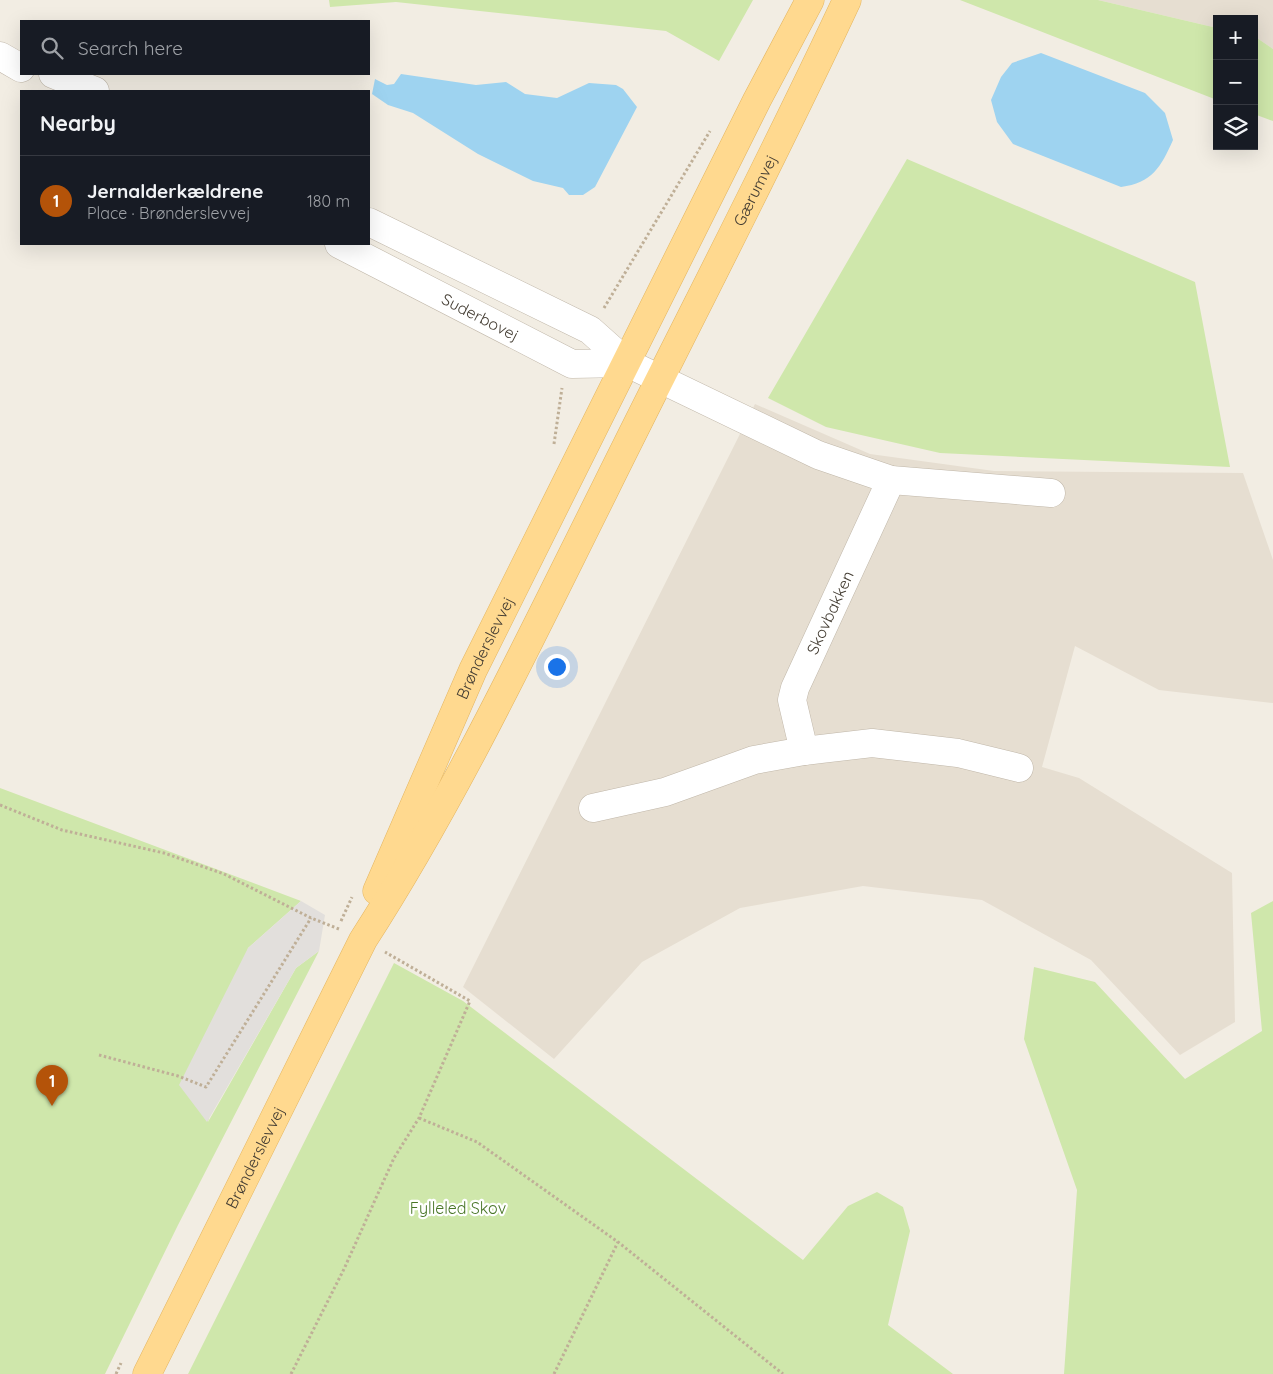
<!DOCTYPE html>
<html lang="en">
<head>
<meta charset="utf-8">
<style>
  body { margin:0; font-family:Quicksand,sans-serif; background:#242831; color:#f1f3f6 }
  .controls { position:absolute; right:15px; top:15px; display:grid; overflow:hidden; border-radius:0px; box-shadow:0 5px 20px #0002 }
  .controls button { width:45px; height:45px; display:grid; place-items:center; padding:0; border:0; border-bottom:1px solid #363941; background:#171b24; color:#f1f3f6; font:25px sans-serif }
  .you { position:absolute; left:556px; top:666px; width:18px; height:18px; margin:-12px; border:4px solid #fff; border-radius:50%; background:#1a73e8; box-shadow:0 0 0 8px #1a73e833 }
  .badge { display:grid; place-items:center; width:32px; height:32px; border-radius:50%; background:#b45309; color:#fff; font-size:16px; font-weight:700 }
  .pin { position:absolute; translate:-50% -41px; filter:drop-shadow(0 1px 2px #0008) }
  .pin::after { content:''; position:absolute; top:26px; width:18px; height:15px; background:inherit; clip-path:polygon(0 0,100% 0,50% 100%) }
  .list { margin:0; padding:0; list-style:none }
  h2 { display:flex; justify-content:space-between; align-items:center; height:65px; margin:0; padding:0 20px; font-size:21px }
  h2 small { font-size:16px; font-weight:400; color:#9ea1a6 }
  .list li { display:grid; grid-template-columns:32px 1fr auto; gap:15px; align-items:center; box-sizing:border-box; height:90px; padding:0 20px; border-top:1px solid #363941 }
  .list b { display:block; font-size:19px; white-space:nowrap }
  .list p { margin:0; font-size:16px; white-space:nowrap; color:#9ea1a6 }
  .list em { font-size:16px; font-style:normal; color:#9ea1a6 }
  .icon { flex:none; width:28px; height:28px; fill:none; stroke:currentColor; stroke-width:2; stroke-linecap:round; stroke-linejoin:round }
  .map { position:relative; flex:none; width:1273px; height:1374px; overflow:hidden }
  .search { position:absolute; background:#171b24; box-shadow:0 5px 20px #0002; left:20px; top:20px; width:350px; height:55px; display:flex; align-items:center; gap:12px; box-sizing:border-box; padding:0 18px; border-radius:0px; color:#9ea1a6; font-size:19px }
  .panel { position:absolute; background:#171b24; box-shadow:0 5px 20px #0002; left:20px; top:90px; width:350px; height:155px; border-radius:0px }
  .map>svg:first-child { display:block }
  .residential { fill:#e6ded1 }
  .green { fill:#cfe7ab }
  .parking { fill:#e2dfdc }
  .water { fill:#9ed3f0 }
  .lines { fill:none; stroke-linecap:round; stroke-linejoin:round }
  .minor-casing { stroke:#c0b7a9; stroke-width:29 }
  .major-casing { stroke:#e4b55f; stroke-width:29 }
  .path { stroke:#bfaf97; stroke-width:3; stroke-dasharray:2.5 2.5; stroke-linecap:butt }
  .minor { stroke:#fff; stroke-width:28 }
  .major { stroke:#ffd98f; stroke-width:28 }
  .labels { text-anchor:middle; stroke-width:4.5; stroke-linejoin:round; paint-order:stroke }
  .street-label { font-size:16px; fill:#443d33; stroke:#fff }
  .park-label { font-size:16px; fill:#497627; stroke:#fff }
</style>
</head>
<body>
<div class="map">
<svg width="1273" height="1374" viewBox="0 0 1273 1374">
  <rect width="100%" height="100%" fill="#f2ede3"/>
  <path class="residential" d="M 1098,0 L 1273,0 L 1273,49 L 1254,36 L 1254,19 L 1217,19 L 1217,28 Z
    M 755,404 L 870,454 L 994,471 L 1243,473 L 1273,560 L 1273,703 L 1159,690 L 1075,646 L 1042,767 L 1079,778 L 1232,873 L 1235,1022 L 1180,1055 L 1091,960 L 982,900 L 863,886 L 740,908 L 642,962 L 554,1059 L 463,987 Z"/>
  <path class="green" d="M 329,0 L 753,0 L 719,61 L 666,31 L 396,2 L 330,7 Z
    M 960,0 L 1098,0 L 1217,28 L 1217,100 Z
    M 1254,36 L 1273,49 L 1273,121 L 1254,114 Z
    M 907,159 L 1195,282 L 1230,467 L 940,453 L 826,427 L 768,398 Z
    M 0,788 L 301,901 L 248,948 L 208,1122 L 296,968 L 319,951 L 178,1225 L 105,1374 L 0,1374 Z
    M 1273,901 L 1273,1374 L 1064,1374 L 1077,1190 L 1024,1039 L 1034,967 L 1095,982 L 1185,1079 L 1262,1031 L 1251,913 Z
    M 394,963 L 463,1001 L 803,1260 L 848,1206 L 877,1192 L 903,1207 L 910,1231 L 888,1325 L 953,1374 L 188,1374 Z"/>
  <path class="parking" d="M 301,901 L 325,915 L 319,951 L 296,968 L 207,1122 L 179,1085 L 248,948 Z"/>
  <path class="water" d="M 1041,53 L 1145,93 L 1165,113 L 1173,140 C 1161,167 1152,183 1121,187 L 1013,144 L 997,122 L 991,100 L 1001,77 L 1012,63 Z
    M 401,74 L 476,85 L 506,82 L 525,94 L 557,98 L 589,83 L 616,85 L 623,89 L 637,107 L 595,187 L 583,195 L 569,195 L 563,188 L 533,181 L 478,154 L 413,113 L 388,105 L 372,94 L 375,79 L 387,85 L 394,84 Z"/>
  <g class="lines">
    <g class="minor-casing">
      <g id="minor">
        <path d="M 0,56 L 21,68"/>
        <path d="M 53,74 L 95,91"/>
        <path d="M 369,222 L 590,330 L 627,363 L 818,455 L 891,480 L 1051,493"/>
        <path id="s1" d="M 339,244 L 572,364 L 627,363"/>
        <path id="s2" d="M 804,751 L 792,700 L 795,688 L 891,480"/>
        <path d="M 593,808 L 665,792 L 754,760 L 804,751 L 872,743 L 958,753 L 1019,768"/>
      </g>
    </g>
    <g class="major-casing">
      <g id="major">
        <path id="s3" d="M 377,891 L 473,670 L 757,100 L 810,0"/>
        <path id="s4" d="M 147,1374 L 363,940 C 454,799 529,641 604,491 C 685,327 770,165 847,0"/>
      </g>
    </g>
    <path class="path" d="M 604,308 L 710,131
      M 554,444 L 562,388
      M 0,805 L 62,830 L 164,853 L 224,874 L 311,918 L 339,929
      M 341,921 L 352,897
      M 99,1055 L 178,1076 L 206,1087 L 311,918
      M 419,1118 L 477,1142 L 618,1242 L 783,1374
      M 116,1374 L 121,1363
      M 291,1374 L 344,1269 L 394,1158 L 419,1118 L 470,1001 L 385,952
      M 554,1374 L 618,1242"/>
    <use href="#minor" class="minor"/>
    <use href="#major" class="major"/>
  </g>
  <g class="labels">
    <g class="street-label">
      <text dy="6" stroke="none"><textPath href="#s4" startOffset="1331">Gærumvej</textPath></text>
      <text dy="6" stroke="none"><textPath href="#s1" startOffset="159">Suderbovej</textPath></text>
      <text dy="6" stroke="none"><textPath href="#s2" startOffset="148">Skovbakken</textPath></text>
      <text dy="6" stroke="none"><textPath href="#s3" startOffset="266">Brønderslevvej</textPath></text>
      <text dy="6" stroke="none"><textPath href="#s4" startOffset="242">Brønderslevvej</textPath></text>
    </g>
    <g class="park-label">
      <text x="458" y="1214">Fylleled Skov</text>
    </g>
  </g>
</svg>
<div class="controls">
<button>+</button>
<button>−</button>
<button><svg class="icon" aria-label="layers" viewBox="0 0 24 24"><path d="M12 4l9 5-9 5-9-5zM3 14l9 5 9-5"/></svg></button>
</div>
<div class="you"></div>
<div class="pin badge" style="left:52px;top:1106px">1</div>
<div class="search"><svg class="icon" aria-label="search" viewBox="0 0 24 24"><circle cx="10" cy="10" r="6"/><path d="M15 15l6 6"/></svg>Search here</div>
<section class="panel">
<h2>Nearby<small></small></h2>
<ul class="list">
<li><span class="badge">1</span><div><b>Jernalderkældrene</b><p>Place · Brønderslevvej</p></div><em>180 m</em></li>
</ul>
</section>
</div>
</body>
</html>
